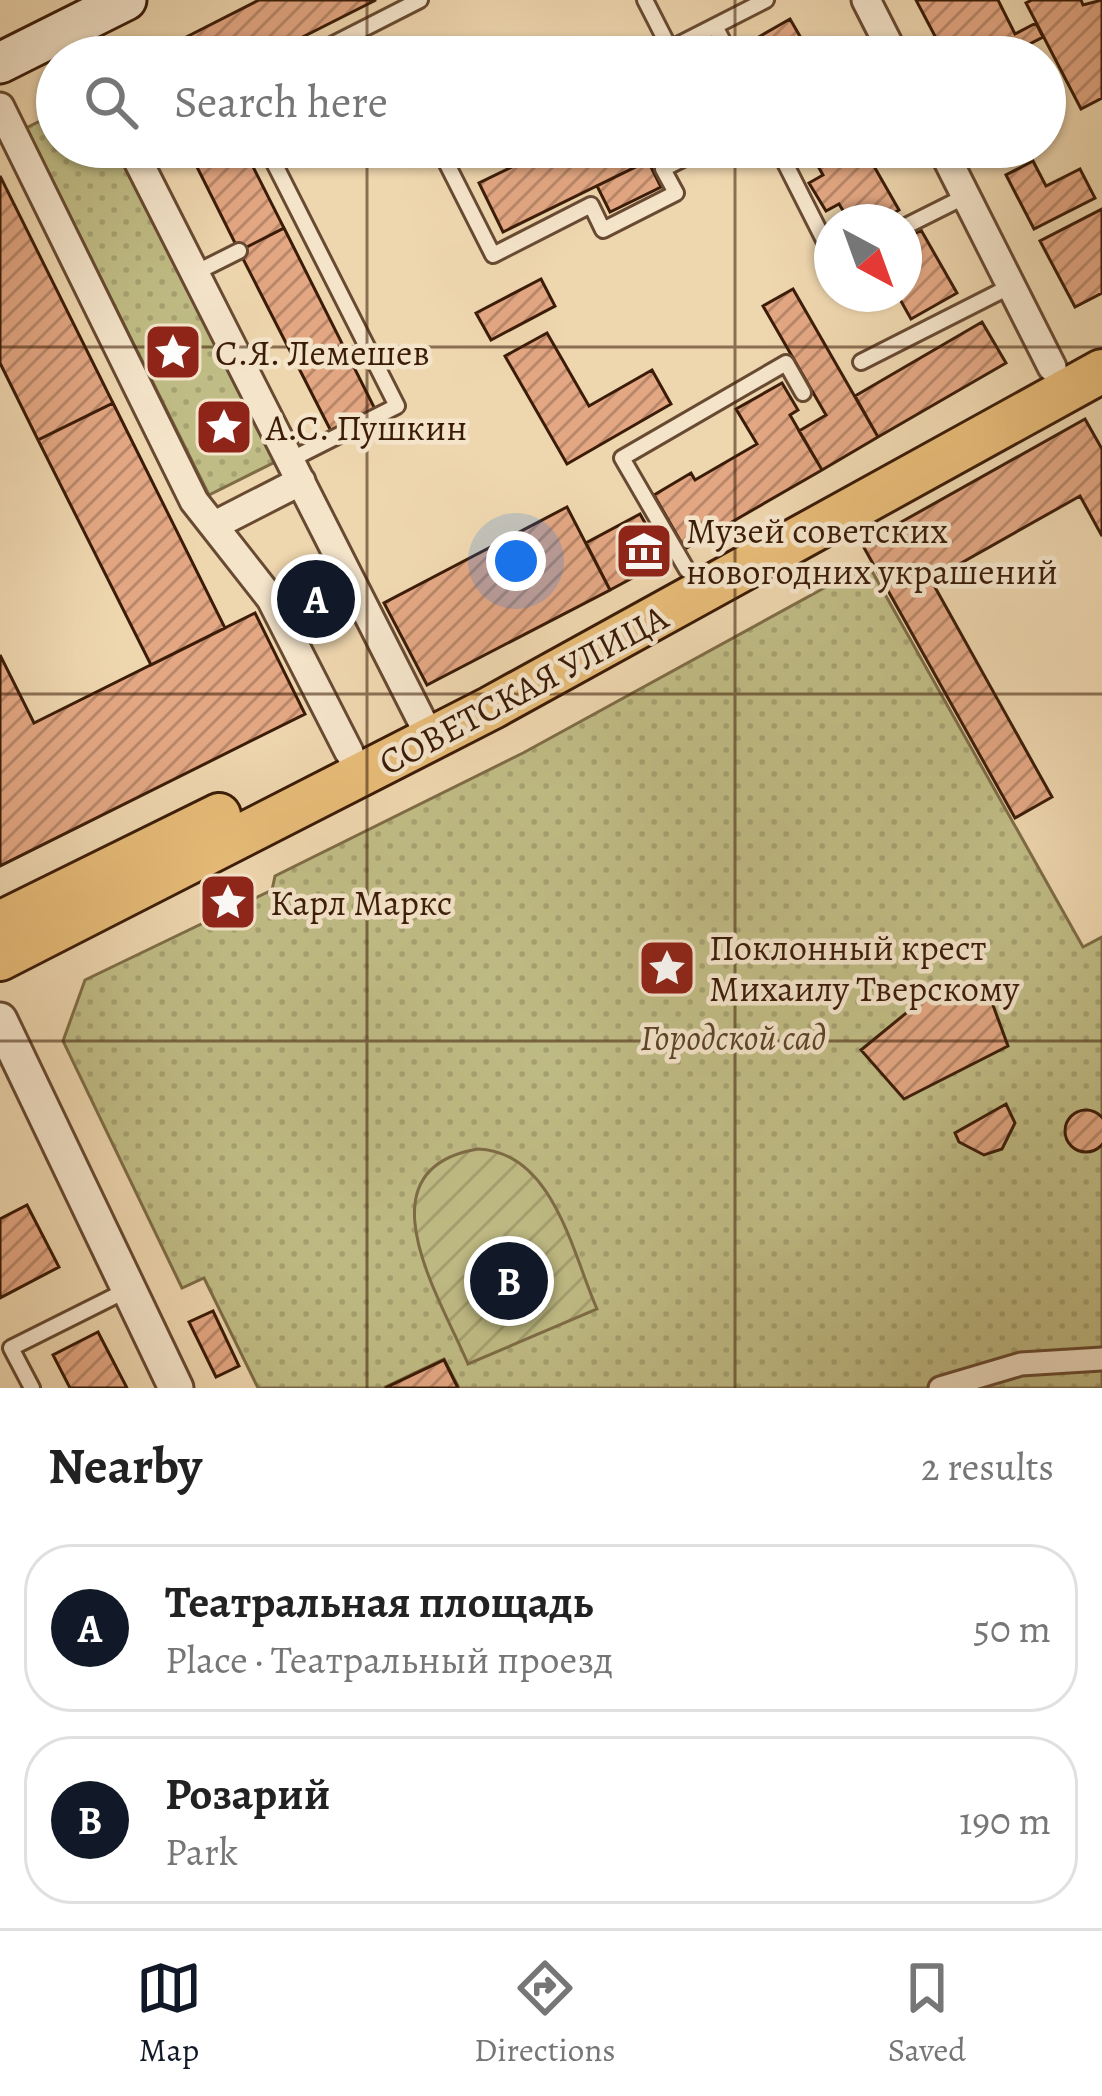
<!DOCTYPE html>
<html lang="en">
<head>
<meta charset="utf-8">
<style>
  body { margin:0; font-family:Alegreya,serif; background:#f6f6f6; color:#222 }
  .compass { position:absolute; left:814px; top:204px; width:108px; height:108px; border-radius:50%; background:#fff; box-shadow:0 3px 9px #0004; rotate:139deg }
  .you { position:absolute; left:516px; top:561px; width:42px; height:42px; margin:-30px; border:9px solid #fff; border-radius:50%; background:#1a73e8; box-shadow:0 0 0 18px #1a73e833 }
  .badge { display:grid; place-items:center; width:78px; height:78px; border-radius:50%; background:#111827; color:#fff; font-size:39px; font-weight:700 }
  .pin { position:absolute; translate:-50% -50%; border:6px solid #fff; box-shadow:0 3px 12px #0006 }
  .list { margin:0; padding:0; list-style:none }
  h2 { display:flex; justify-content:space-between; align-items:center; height:156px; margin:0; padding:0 48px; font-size:51px }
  h2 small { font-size:39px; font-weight:400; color:#767676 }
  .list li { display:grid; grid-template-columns:78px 1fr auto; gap:36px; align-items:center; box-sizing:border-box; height:168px; margin:0 24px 24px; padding:0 24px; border:3px solid #e0e0e0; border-radius:48px }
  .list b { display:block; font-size:45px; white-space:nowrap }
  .list p { margin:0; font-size:39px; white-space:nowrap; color:#767676 }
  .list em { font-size:39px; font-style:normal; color:#767676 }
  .icon { flex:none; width:66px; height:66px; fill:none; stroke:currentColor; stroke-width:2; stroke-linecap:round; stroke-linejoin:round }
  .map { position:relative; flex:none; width:1102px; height:1388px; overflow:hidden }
  .search { position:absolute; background:#fff; box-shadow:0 3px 9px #0004; left:36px; right:36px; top:36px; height:132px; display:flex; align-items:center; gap:30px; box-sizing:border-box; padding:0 42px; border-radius:66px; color:#767676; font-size:45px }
  .sheet { height:540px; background:#fff }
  nav { display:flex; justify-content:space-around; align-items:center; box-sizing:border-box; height:168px; border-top:3px solid #e0e0e0; background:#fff; font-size:33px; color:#767676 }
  nav a { display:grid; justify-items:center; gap:6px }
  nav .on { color:#111827 }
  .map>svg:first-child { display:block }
  .park { fill:url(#park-dots); stroke:#7e6c46; stroke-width:3 }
  .garden { fill:url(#garden-furrows); stroke:#7e6c46; stroke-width:3 }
  .building { fill:url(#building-hatch); stroke:#3b1c08; stroke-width:3 }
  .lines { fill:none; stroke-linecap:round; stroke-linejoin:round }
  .service-casing { stroke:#684a32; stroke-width:20 }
  .pedestrian-casing { stroke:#684a32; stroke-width:27 }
  .minor-casing { stroke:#684a32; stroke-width:33 }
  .tertiary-casing { stroke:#684a32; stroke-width:39 }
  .secondary-casing { stroke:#3b1c08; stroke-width:45 }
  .primary-casing { stroke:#3b1c08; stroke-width:48 }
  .service { stroke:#f4e4ca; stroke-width:14 }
  .pedestrian { stroke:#f4e4ca; stroke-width:21 }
  .minor { stroke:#f4e4ca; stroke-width:27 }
  .tertiary { stroke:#f4e4ca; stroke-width:33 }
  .secondary { stroke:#f4e4ca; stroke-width:39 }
  .primary { stroke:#e7bb77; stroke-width:42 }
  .grid { fill:none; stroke:#3b1c08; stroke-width:3; stroke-opacity:0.55 }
  .labels { text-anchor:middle; stroke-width:9; stroke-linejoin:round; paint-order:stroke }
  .poi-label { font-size:36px; fill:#3b1c08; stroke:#f4e4ca; text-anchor:start }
  .street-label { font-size:36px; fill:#3b1c08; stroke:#f4e4ca }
  .park-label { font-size:36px; font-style:italic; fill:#5c4427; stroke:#f4e4ca }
</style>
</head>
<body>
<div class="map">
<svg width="1102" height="1388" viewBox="0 0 1102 1388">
  <defs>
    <pattern id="park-dots" width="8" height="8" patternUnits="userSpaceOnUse" patternTransform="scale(3)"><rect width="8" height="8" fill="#c0bc85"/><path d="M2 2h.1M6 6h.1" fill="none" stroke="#a6a171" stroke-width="1.8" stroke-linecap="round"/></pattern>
    <pattern id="garden-furrows" width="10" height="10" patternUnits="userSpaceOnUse" patternTransform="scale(3)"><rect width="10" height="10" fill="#c0bc85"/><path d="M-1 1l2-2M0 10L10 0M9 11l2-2" fill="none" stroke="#a6a171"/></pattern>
    <pattern id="building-hatch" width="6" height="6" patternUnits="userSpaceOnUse" patternTransform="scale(3)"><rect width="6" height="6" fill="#e3a783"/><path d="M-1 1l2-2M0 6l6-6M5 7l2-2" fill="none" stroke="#b98769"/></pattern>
  </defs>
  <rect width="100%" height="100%" fill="#eed6ae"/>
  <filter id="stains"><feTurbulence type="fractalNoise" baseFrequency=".00167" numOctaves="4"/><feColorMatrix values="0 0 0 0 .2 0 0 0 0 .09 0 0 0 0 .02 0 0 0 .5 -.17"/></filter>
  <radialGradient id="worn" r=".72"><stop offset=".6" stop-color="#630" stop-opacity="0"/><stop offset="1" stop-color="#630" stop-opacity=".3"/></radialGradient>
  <path class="park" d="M 57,113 L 57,147 L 118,147 L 275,462 L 209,495 L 26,128 Z
    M 868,564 L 1083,947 L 1102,937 L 1102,1388 L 459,1388 L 444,1359 L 383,1388 L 258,1388 L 204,1278 L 182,1288 L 63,1041 L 85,980 L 272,890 L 275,876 L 523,753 Z"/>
  <path class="garden" d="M 478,1149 C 553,1152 572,1252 597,1309 L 468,1364 C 441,1299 357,1169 478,1149 Z"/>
  <path class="building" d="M 259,0 L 376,0 L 263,57 L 147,57 Z
    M 916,0 L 998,0 L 1015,34 L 1036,23 L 1043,37 L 1024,47 L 1029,57 L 946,57 Z
    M 1032,0 L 1081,0 L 1083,5 L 1102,0 L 1102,98 L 1081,109 L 1026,3 Z
    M 790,19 L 812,57 L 756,57 L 748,43 Z
    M 187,147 L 243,147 L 284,228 L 239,251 Z
    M 553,147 L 676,147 L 503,232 L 479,183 Z
    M 807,147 L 863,147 L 899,210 L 878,222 L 850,222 L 839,204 L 826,211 L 809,183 L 823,175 Z
    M 648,161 L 661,187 L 610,212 L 597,186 Z
    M 1033,161 L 1046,186 L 1080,169 L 1095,198 L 1034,229 L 1006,175 Z
    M 0,176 L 113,403 L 38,440 L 0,363 Z
    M 1102,209 L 1102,293 L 1075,307 L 1040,241 Z
    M 284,228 L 378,415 L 334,437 L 239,251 Z
    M 921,230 L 957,293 L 911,319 L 897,294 L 904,294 L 904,240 Z
    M 541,279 L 555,306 L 491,340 L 476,313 Z
    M 793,289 L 878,437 L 822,470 L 799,431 L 826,415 L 763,306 Z
    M 982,322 L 1006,363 L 878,437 L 855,396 Z
    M 547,333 L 589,406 L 652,370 L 671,404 L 567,464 L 505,356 Z
    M 782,383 L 798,410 L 790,415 L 822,470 L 685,549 L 654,495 L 691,473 L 695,480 L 757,444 L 736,409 Z
    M 113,403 L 225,628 L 151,665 L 38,440 Z
    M 1085,419 L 1102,449 L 1102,536 L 1080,496 L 931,580 L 1052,797 L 1015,818 L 862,544 Z
    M 567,507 L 610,590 L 427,685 L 384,603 Z
    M 640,514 L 666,560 L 610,590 L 586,543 Z
    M 255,613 L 305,714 L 0,866 L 0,655 L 34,723 Z
    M 927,996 L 990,997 L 1008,1046 L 904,1099 L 861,1050 Z
    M 1006,1104 L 1015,1123 L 1002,1149 L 984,1155 L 959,1142 L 955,1133 Z
    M1065 1131a21 21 0 1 1 42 0a21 21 0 1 1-42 0Z
    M 27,1205 L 59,1267 L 0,1298 L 0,1219 Z
    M 213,1311 L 239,1366 L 216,1377 L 189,1322 Z
    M 98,1332 L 127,1388 L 70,1388 L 53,1355 Z
    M 444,1360 L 458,1388 L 385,1388 Z"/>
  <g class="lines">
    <g class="service-casing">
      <path id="service" d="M 645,0 L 670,49 L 654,57
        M 715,26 L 731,57
        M 670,49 L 766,0
        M 308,57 L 420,0
        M 266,147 L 397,406 L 290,460
        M 477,147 L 446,162 L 493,255 L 591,205 L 603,230 L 676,193 L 663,169 L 706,147
        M 777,147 L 832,256
        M 904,227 L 966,196
        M 195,273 L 239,251
        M 861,362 L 1011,286
        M 687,570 L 622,458 L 786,363 L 803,393
        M 32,1388 L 11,1348 L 129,1289"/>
    </g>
    <g class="pedestrian-casing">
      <path id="pedestrian" d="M 940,1388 L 1021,1364 L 1102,1359"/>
    </g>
    <g class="minor-casing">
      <path id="minor" d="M 866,0 L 895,57
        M 71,28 L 86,57
        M 0,107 L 194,501 L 271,599 L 349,752
        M 131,147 L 431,739
        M 941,147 L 1052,367
        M 215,525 L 301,481"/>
    </g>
    <g class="tertiary-casing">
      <path id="tertiary" d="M 0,1020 L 176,1388"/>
    </g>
    <g class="secondary-casing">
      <path id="secondary" d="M 0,63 L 126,0"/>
    </g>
    <g class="primary-casing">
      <path id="primary" d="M 0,923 L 219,815
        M 0,959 L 491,708 L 1102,371"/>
    </g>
    <use href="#service" class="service"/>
    <use href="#pedestrian" class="pedestrian"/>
    <use href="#minor" class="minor"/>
    <use href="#tertiary" class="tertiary"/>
    <use href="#secondary" class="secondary"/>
    <use href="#primary" class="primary"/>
  </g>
  <path class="grid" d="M 367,0 L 367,57M 735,0 L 735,57M 367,147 L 367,1388M 735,147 L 735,1388M 0,347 L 1102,347M 0,694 L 1102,694M 0,1041 L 1102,1041"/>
  <defs>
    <g id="sight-square" transform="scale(3)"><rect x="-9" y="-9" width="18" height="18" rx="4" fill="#8f2418" stroke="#f4e4ca"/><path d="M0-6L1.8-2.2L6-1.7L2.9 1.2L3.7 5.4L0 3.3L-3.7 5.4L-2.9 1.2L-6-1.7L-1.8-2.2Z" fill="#fff"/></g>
    <g id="museum-square" transform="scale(3)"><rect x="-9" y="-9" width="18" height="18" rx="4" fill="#8f2418" stroke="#f4e4ca"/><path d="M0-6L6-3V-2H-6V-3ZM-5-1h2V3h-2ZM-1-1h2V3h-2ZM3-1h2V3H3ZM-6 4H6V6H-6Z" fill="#fff"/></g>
  </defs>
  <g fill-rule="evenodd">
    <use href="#sight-square" x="173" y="352"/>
    <use href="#sight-square" x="224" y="427"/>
    <use href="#museum-square" x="644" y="551"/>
    <use href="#sight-square" x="228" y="902"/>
    <use href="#sight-square" x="667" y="968"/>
  </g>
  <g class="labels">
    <g class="poi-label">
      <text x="215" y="365">С.Я. Лемешев</text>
      <text x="266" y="440">А.С. Пушкин</text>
      <text x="686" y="543">Музей советских<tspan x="686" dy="41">новогодних украшений</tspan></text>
      <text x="270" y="915">Карл Маркс</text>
      <text x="709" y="960">Поклонный крест<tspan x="709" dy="41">Михаилу Тверскому</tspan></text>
    </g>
    <g class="street-label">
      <text transform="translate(523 689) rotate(-28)" y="13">СОВЕТСКАЯ УЛИЦА</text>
    </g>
    <g class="park-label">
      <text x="733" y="1050">Городской сад</text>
    </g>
  </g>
  <rect width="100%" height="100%" filter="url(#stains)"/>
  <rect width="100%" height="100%" fill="url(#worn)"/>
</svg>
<svg class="compass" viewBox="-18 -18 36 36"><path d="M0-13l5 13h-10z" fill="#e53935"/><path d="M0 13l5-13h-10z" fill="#767676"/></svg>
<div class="you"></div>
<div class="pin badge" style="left:316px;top:599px">A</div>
<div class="pin badge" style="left:509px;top:1281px">B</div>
<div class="search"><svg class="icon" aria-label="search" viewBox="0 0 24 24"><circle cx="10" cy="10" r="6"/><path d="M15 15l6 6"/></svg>Search here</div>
</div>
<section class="sheet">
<h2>Nearby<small>2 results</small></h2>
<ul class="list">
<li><span class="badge">A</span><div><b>Театральная площадь</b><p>Place · Театральный проезд</p></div><em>50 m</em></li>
<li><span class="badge">B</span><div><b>Розарий</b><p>Park</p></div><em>190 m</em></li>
</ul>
</section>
<nav>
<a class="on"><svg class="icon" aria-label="map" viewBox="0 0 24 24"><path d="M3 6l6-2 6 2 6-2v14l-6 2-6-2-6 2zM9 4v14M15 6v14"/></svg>Map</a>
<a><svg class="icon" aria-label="directions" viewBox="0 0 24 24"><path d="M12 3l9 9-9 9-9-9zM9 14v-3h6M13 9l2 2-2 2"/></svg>Directions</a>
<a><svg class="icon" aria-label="saved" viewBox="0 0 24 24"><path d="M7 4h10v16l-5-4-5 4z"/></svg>Saved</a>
</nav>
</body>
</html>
